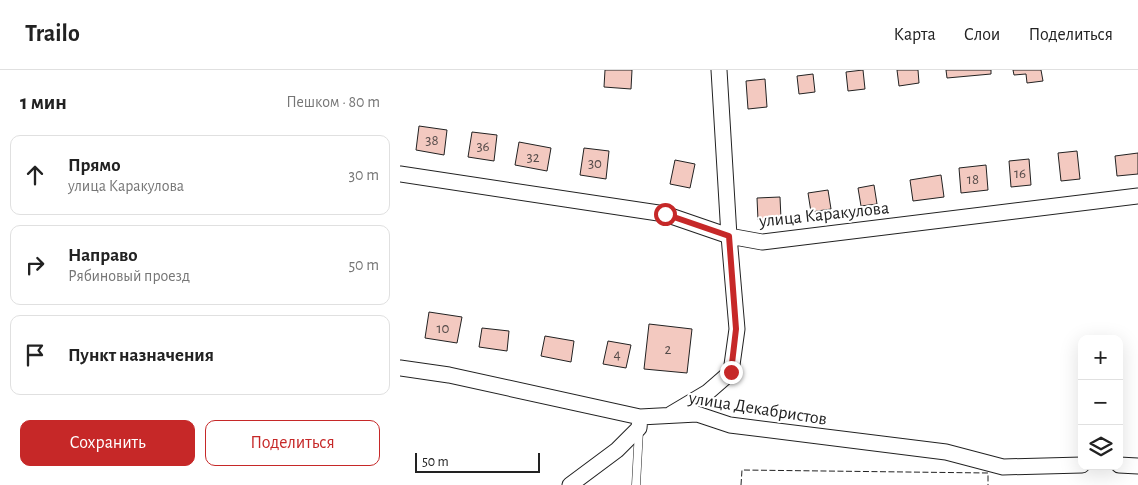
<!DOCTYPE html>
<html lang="ru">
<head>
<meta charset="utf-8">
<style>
  body { margin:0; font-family:"Alegreya Sans",sans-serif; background:#f6f6f6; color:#222 }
  .controls { position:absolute; right:15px; bottom:15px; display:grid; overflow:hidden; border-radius:10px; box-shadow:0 5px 20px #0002 }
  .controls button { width:45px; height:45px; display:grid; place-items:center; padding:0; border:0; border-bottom:1px solid #e0e0e0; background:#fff; color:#222; font:25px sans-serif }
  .scale { position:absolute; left:15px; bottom:12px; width:125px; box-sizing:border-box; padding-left:5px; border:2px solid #222; border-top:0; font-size:14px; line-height:18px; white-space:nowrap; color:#222; -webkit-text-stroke:4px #fff; paint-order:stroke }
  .stop { position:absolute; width:15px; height:15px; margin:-11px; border:4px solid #c62828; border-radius:50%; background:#fff }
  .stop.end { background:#c62828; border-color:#fff; box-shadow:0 1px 5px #0008 }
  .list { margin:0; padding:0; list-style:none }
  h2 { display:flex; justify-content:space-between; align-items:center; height:65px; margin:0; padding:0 20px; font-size:21px }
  h2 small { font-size:16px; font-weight:400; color:#767676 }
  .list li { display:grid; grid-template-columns:32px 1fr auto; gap:15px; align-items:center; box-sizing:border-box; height:80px; margin:0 10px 10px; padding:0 10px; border:1px solid #e0e0e0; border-radius:10px }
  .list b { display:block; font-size:19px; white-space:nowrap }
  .list p { margin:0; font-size:16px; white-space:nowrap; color:#767676 }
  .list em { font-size:16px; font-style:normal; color:#767676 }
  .actions { display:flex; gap:10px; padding:15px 20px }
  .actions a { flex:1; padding:11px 0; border:1px solid #c62828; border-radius:10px; text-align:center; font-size:18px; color:#c62828 }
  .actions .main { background:#c62828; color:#fff }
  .icon { flex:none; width:28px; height:28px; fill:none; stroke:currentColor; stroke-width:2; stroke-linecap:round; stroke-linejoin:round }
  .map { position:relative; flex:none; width:738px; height:415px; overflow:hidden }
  header { display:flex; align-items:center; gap:30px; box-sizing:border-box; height:70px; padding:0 25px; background:#fff; border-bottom:1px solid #e0e0e0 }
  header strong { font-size:24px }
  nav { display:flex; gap:28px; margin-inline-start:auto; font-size:18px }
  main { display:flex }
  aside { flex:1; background:#fff }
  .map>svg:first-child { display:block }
  .building { fill:#f3c9c0; stroke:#222 }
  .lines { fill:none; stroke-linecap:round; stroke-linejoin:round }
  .lane-casing { stroke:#222; stroke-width:9 }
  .street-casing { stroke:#222; stroke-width:17 }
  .lane { stroke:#fff; stroke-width:8 }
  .street { stroke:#fff; stroke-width:15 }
  .fence { stroke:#222; stroke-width:1; stroke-dasharray:6 2.5; stroke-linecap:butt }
  .route { stroke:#c62828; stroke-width:6 }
  .labels { text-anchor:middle; stroke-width:4; stroke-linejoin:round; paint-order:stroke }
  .number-label { font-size:15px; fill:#564c4a }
  .street-label { font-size:18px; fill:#222; stroke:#fff }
</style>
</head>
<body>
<header>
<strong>Trailo</strong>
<nav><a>Карта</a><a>Слои</a><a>Поделиться</a></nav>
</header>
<main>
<aside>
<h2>1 мин<small>Пешком · 80 m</small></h2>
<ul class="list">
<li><svg class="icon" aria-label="ahead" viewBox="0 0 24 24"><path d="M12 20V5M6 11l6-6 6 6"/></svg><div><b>Прямо</b><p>улица Каракулова</p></div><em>30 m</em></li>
<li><svg class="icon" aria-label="right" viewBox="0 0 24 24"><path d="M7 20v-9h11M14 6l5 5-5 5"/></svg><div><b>Направо</b><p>Рябиновый проезд</p></div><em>50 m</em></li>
<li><svg class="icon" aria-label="arrive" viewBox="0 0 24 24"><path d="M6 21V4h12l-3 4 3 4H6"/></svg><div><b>Пункт назначения</b></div></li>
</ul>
<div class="actions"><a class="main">Сохранить</a><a>Поделиться</a></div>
</aside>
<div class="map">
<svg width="738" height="415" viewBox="0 0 738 415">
  <rect width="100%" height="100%" fill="#fff"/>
  <path class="building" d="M 205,0 L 232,0 L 231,19 L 204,17 Z
    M 463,0 L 465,19 L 448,21 L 446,2 Z
    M 497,0 L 518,0 L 519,13 L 499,16 Z
    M 546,0 L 591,0 L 591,4 L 547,8 Z
    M 613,0 L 641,0 L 643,11 L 627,13 L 626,4 L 614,5 Z
    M 413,4 L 415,22 L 399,24 L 397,6 Z
    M 365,9 L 367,37 L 348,39 L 346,11 Z
    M 19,56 L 47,60 L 44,85 L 16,80 Z
    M 72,62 L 97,65 L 94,91 L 68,87 Z
    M 119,72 L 151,78 L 147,101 L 115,95 Z
    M 184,78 L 209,81 L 206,109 L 180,105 Z
    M 677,81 L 680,109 L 661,111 L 658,83 Z
    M 738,83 L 738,104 L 717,106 L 715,86 Z
    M 629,89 L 631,115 L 611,117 L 609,91 Z
    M 275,90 L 295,94 L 290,118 L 270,114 Z
    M 586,95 L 588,120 L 561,123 L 559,98 Z
    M 541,105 L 544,127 L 513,131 L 510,110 Z
    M 474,115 L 477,134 L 461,136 L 458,118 Z
    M 428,120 L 431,139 L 411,142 L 408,123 Z
    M 380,127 L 381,149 L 358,150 L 357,128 Z
    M 29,242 L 62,247 L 57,273 L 25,268 Z
    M 249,254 L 292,259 L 287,303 L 244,299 Z
    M 82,258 L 109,261 L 107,281 L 79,277 Z
    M 145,266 L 174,271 L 171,292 L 141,286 Z
    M 208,271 L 231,275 L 226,298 L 203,294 Z"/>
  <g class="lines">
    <g class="lane-casing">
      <path id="lane" d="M 236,415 L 239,360"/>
    </g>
    <g class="street-casing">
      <path id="street" d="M 0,104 L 265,144 L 329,166 L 362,172 L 738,126
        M 0,298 L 49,305 L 240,347 L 297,344 L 330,355 L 546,382 L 603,397 L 682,395
        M 271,344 L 308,322 L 331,302 L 337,259 L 329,166 L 319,0
        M 719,395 L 738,396
        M 170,415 L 217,380 L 239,358 L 240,347"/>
    </g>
    <use href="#lane" class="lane"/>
    <use href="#street" class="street"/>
    <path class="fence" d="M 341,415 L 342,400 L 588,403 L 588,415"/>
  </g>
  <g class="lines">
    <path class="route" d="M 265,144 L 329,166 L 336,259 L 331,302"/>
  </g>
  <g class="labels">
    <g class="number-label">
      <text x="32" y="75">38</text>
      <text x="83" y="81">36</text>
      <text x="133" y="92">32</text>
      <text x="195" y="98">30</text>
      <text x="620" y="108">16</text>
      <text x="573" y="114">18</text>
      <text x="43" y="263">10</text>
      <text x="268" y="284">2</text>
      <text x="217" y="289">4</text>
    </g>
    <g class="street-label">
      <text transform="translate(424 144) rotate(-6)" y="6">улица Каракулова</text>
      <text transform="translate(358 338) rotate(9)" y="6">улица Декабристов</text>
    </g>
  </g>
</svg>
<div class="controls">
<button>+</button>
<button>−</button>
<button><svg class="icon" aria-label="layers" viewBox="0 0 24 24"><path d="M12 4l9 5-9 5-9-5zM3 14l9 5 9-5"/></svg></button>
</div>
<div class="scale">50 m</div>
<div class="stop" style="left:265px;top:144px"></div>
<div class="stop end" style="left:331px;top:302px"></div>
</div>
</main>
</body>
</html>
